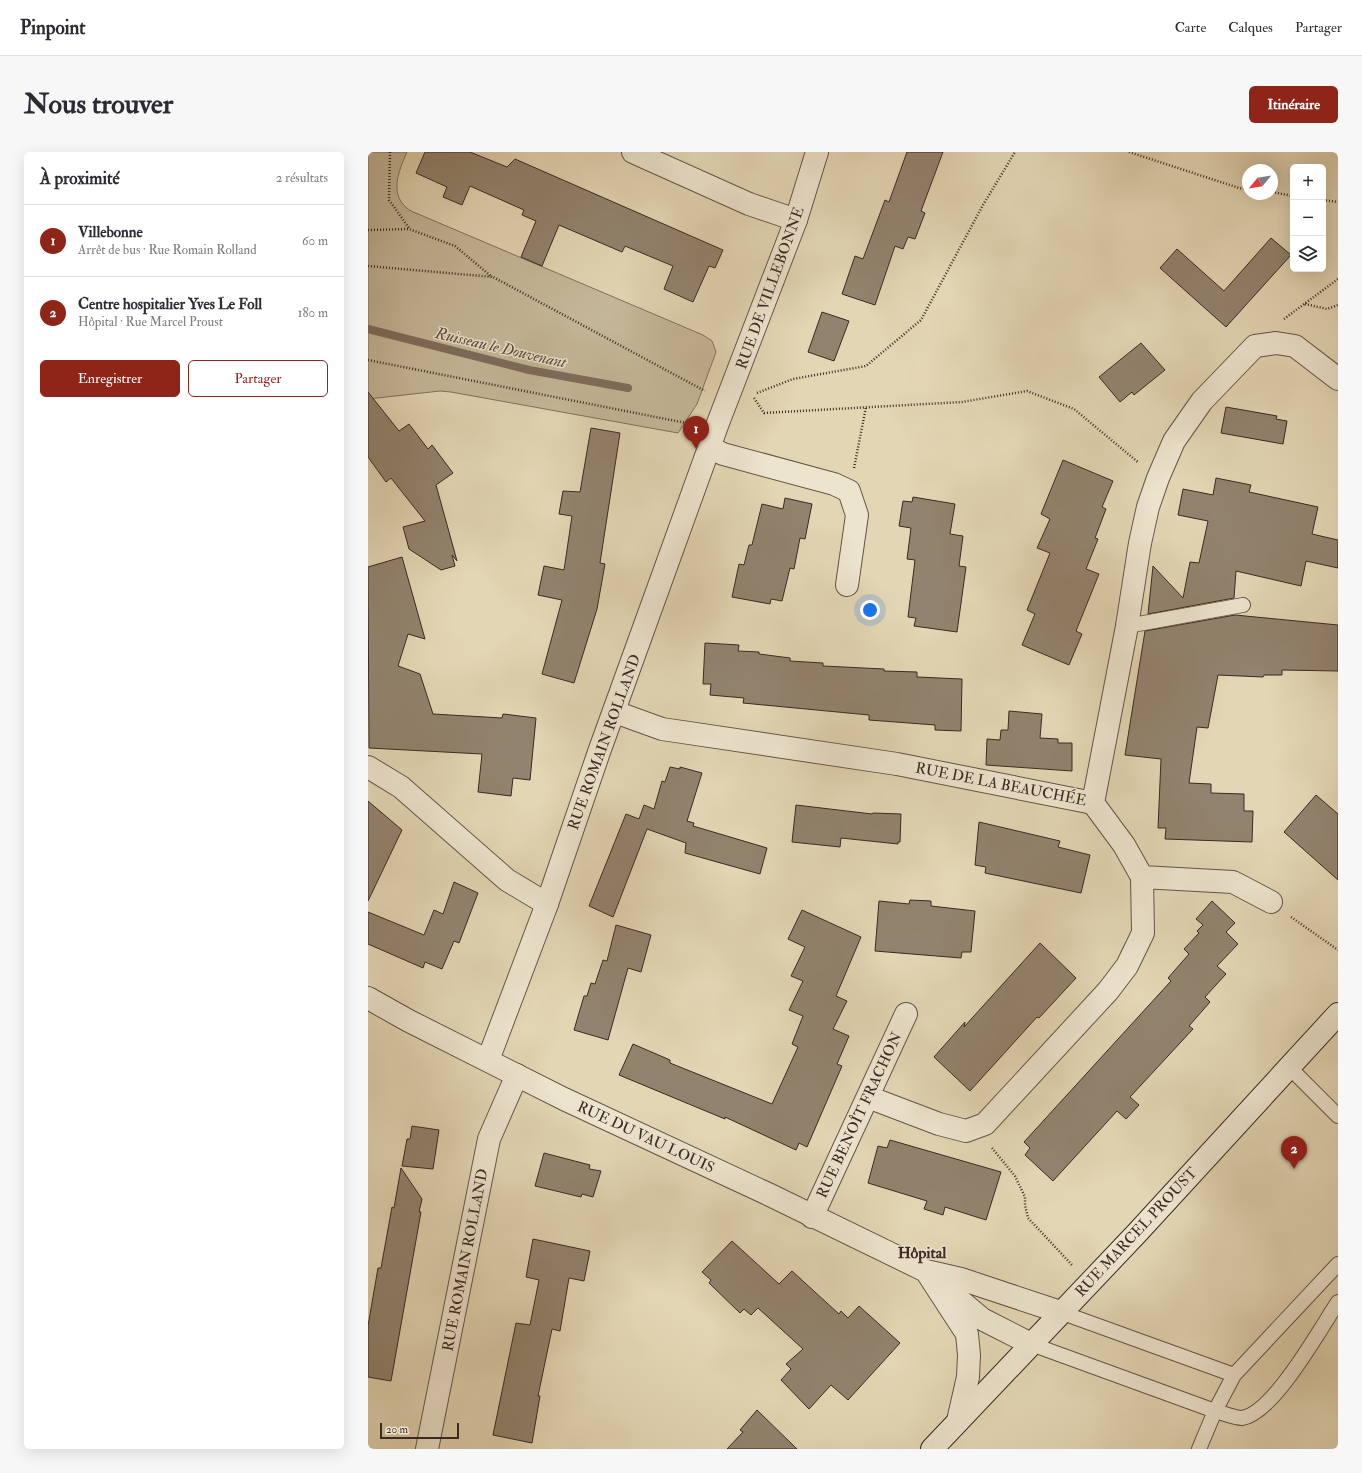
<!DOCTYPE html>
<html lang="fr">
<head>
<meta charset="utf-8">
<style>
  body { margin:0; font-family:"IM FELL Double Pica",serif; background:#f7f7f7; color:#2b2b33 }
  .controls { position:absolute; right:12px; top:12px; display:grid; overflow:hidden; border-radius:6px; box-shadow:0 4px 16px #0002 }
  .controls button { width:36px; height:36px; display:grid; place-items:center; padding:0; border:0; border-bottom:1px solid #e1e1e2; background:#fff; color:#2b2b33; font:20px sans-serif }
  .compass { position:absolute; left:874px; top:12px; width:36px; height:36px; border-radius:50%; background:#fff; box-shadow:0 4px 16px #0002; rotate:240deg }
  .scale { position:absolute; left:12px; bottom:10px; width:79px; box-sizing:border-box; padding-left:4px; border:2px solid #3b2923; border-top:0; font-size:11px; line-height:14px; white-space:nowrap; color:#3b2923; -webkit-text-stroke:3px #ede4ce; paint-order:stroke }
  .you { position:absolute; left:502px; top:458px; width:14px; height:14px; margin:-10px; border:3px solid #fff; border-radius:50%; background:#1a73e8; box-shadow:0 0 0 6px #1a73e833 }
  .badge { display:grid; place-items:center; width:26px; height:26px; border-radius:50%; background:#8f2418; color:#fff; font-size:13px; font-weight:700 }
  .pin { position:absolute; translate:-50% -33px; filter:drop-shadow(0 1px 2px #0008) }
  .pin::after { content:''; position:absolute; top:21px; width:14px; height:12px; background:inherit; clip-path:polygon(0 0,100% 0,50% 100%) }
  .list { margin:0; padding:0; list-style:none }
  h2 { display:flex; justify-content:space-between; align-items:center; height:52px; margin:0; padding:0 16px; font-size:17px }
  h2 small { font-size:13px; font-weight:400; color:#7c7c81 }
  .list li { display:grid; grid-template-columns:26px 1fr auto; gap:12px; align-items:center; box-sizing:border-box; height:72px; padding:0 16px; border-top:1px solid #e1e1e2 }
  .list b { display:block; font-size:15px; white-space:nowrap }
  .list p { margin:0; font-size:13px; white-space:nowrap; color:#7c7c81 }
  .list em { font-size:13px; font-style:normal; color:#7c7c81 }
  .actions { display:flex; gap:8px; padding:12px 16px }
  .actions a { flex:1; padding:9px 0; border:1px solid #8f2418; border-radius:6px; text-align:center; font-size:14px; color:#8f2418 }
  .actions .main { background:#8f2418; color:#fff }
  .icon { flex:none; width:22px; height:22px; fill:none; stroke:currentColor; stroke-width:2; stroke-linecap:round; stroke-linejoin:round }
  .map { position:relative; flex:none; width:970px; height:1297px; overflow:hidden; border-radius:6px }
  header { display:flex; align-items:center; gap:24px; box-sizing:border-box; height:56px; padding:0 20px; background:#fff; border-bottom:1px solid #e1e1e2 }
  header strong { font-size:19px }
  nav { display:flex; gap:22px; margin-inline-start:auto; font-size:14px }
  .intro { display:flex; align-items:center; justify-content:space-between; box-sizing:border-box; height:96px; padding:0 24px }
  h1 { margin:0; font-size:28px }
  .button { padding:10px 18px; border-radius:6px; background:#8f2418; color:#fff; font-size:14px; font-weight:700 }
  main { display:flex; gap:24px; padding:0 24px }
  aside { flex:1; background:#fff; border-radius:6px; box-shadow:0 4px 16px #0002 }
  .map>svg:first-child { display:block }
  .green { fill:#c6b99b; stroke:#80715f }
  .lines { fill:none; stroke-linecap:round; stroke-linejoin:round }
  .stream { stroke:#7e6d5d; stroke-width:8 }
  .building { fill:#92836e; stroke:#3b2923 }
  .service-casing { stroke:#655447; stroke-width:16 }
  .minor-casing { stroke:#655447; stroke-width:24 }
  .tertiary-casing { stroke:#655447; stroke-width:24 }
  .secondary-casing { stroke:#3b2923; stroke-width:24 }
  .path { stroke:#3b2923; stroke-width:2.5; stroke-dasharray:1 2; stroke-linecap:butt }
  .service { stroke:#ede4ce; stroke-width:14 }
  .minor { stroke:#ede4ce; stroke-width:22 }
  .tertiary { stroke:#ede4ce; stroke-width:22 }
  .secondary { stroke:#ede4ce; stroke-width:22 }
  .labels { text-anchor:middle; stroke-width:3; stroke-linejoin:round; paint-order:stroke }
  .street-label { font-size:15px; fill:#3b2923; stroke:#ede4ce }
  .water-label { font-size:16px; font-style:italic; fill:#5c4b40; stroke:#ede4ce }
  .neighbourhood-label { font-size:16px; font-weight:bold; fill:#3b2923; stroke:#ede4ce }
</style>
</head>
<body>
<header>
<strong>Pinpoint</strong>
<nav><a>Carte</a><a>Calques</a><a>Partager</a></nav>
</header>
<div class="intro"><h1>Nous trouver</h1><a class="button">Itinéraire</a></div>
<main>
<aside>
<h2>À proximité<small>2 résultats</small></h2>
<ul class="list">
<li><span class="badge">1</span><div><b>Villebonne</b><p>Arrêt de bus · Rue Romain Rolland</p></div><em>60 m</em></li>
<li><span class="badge">2</span><div><b>Centre hospitalier Yves Le Foll</b><p>Hôpital · Rue Marcel Proust</p></div><em>180 m</em></li>
</ul>
<div class="actions"><a class="main">Enregistrer</a><a>Partager</a></div>
</aside>
<div class="map">
<svg width="970" height="1297" viewBox="0 0 970 1297">
  <rect width="100%" height="100%" fill="#e3d6b4"/>
  <filter id="stains"><feTurbulence type="fractalNoise" baseFrequency=".005" numOctaves="4"/><feColorMatrix values="0 0 0 0 .2 0 0 0 0 .09 0 0 0 0 .02 0 0 0 .5 -.17"/></filter>
  <radialGradient id="worn" r=".72"><stop offset=".6" stop-color="#630" stop-opacity="0"/><stop offset="1" stop-color="#630" stop-opacity=".3"/></radialGradient>
  <path class="green" d="M 0,0 L 39,0 C 30,20 20,45 43,59 L 335,183 L 344,189 L 348,200 L 329,252 L 310,281 L 83,240 L 72,239 L 0,247 Z"/>
  <g class="lines">
    <path class="stream" d="M 0,177 L 161,218 L 260,236"/>
  </g>
  <path class="building" d="M 57,0 L 102,0 L 139,15 L 147,7 L 355,98 L 347,116 L 341,114 L 325,150 L 296,137 L 305,114 L 257,94 L 254,100 L 191,73 L 174,114 L 153,105 L 168,69 L 154,63 L 156,58 L 102,34 L 94,53 L 75,45 L 79,35 L 48,21 Z
    M 539,0 L 575,0 L 553,59 L 557,61 L 547,87 L 540,85 L 535,97 L 527,94 L 507,153 L 474,142 L 487,104 L 495,107 L 517,48 L 521,50 Z
    M 903,86 L 923,103 L 858,175 L 792,116 L 809,97 L 856,139 Z
    M 454,160 L 481,169 L 466,209 L 440,200 Z
    M 773,191 L 797,218 L 766,243 L 764,240 L 752,250 L 731,225 Z
    M 0,240 L 31,279 L 41,272 L 60,297 L 64,293 L 85,321 L 68,333 L 89,409 L 84,403 L 87,414 L 73,418 L 41,397 L 35,375 L 57,369 L 23,326 L 18,330 L 0,305 Z
    M 858,255 L 909,264 L 908,267 L 919,269 L 915,292 L 853,281 Z
    M 223,276 L 252,281 L 232,411 L 237,412 L 229,457 L 206,531 L 174,522 L 194,448 L 170,443 L 176,414 L 196,418 L 204,364 L 191,362 L 195,339 L 212,340 Z
    M 695,308 L 745,329 L 734,355 L 738,357 L 727,386 L 730,387 L 718,417 L 731,422 L 708,479 L 714,482 L 701,513 L 654,493 L 667,462 L 659,458 L 682,401 L 669,396 L 682,367 L 673,362 Z
    M 848,326 L 883,333 L 881,340 L 950,355 L 944,382 L 970,388 L 970,416 L 938,409 L 933,434 L 868,419 L 866,446 L 780,462 L 785,414 L 815,446 L 822,410 L 831,411 L 840,369 L 810,363 L 815,337 L 845,343 Z
    M 545,345 L 587,352 L 582,382 L 595,384 L 591,414 L 598,415 L 589,480 L 546,474 L 548,466 L 540,465 L 547,408 L 539,407 L 543,376 L 531,374 L 535,349 L 544,350 Z
    M 417,346 L 444,352 L 437,387 L 432,386 L 426,417 L 422,416 L 414,449 L 403,447 L 402,452 L 364,445 L 371,412 L 376,413 L 381,393 L 384,393 L 394,352 L 415,357 Z
    M 34,405 L 57,487 L 40,482 L 30,514 L 52,522 L 65,562 L 134,566 L 135,562 L 168,566 L 162,628 L 145,626 L 143,644 L 110,640 L 114,602 L 1,596 L 0,415 Z
    M 867,463 L 970,473 L 970,519 L 914,518 L 914,523 L 896,523 L 895,525 L 850,523 L 840,576 L 829,575 L 821,631 L 843,632 L 843,641 L 876,642 L 876,659 L 885,659 L 884,690 L 797,687 L 798,676 L 790,676 L 793,607 L 757,603 L 777,479 Z
    M 337,491 L 371,493 L 370,499 L 391,500 L 391,502 L 422,506 L 422,509 L 455,511 L 455,514 L 516,517 L 516,519 L 549,520 L 549,525 L 594,527 L 593,579 L 567,578 L 567,573 L 501,568 L 501,563 L 375,551 L 376,546 L 342,543 L 343,532 L 335,532 Z
    M 641,559 L 674,562 L 672,586 L 690,587 L 690,591 L 704,591 L 704,619 L 618,613 L 619,587 L 632,588 L 633,578 L 640,578 Z
    M 302,615 L 312,617 L 312,615 L 334,621 L 319,669 L 326,671 L 325,674 L 399,696 L 392,722 L 317,701 L 318,691 L 279,677 L 245,765 L 221,754 L 258,662 L 271,667 L 276,653 L 286,657 L 294,629 L 297,630 Z
    M 948,643 L 970,662 L 970,728 L 916,680 Z
    M 0,649 L 34,678 L 0,749 Z
    M 428,653 L 504,662 L 505,661 L 533,662 L 532,690 L 530,690 L 530,692 L 473,686 L 472,695 L 424,690 Z
    M 611,670 L 692,689 L 690,695 L 722,703 L 713,741 L 617,721 L 618,715 L 607,713 Z
    M 86,730 L 110,741 L 91,791 L 86,789 L 74,817 L 57,810 L 55,816 L 0,792 L 0,760 L 56,783 L 66,758 L 75,762 Z
    M 542,748 L 563,749 L 563,754 L 607,759 L 603,800 L 594,800 L 593,806 L 507,799 L 511,749 L 541,752 Z
    M 844,749 L 867,771 L 858,780 L 870,792 L 849,814 L 858,822 L 837,845 L 842,850 L 821,874 L 825,877 L 762,945 L 771,953 L 758,967 L 749,959 L 685,1029 L 657,1003 L 662,996 L 656,990 L 803,829 L 800,826 L 821,802 L 816,797 L 831,781 L 829,779 L 835,773 L 828,767 Z
    M 434,758 L 493,785 L 468,844 L 479,849 L 465,877 L 481,884 L 469,912 L 474,914 L 439,995 L 431,991 L 428,998 L 357,965 L 357,967 L 251,923 L 265,892 L 302,908 L 302,911 L 404,952 L 430,895 L 424,892 L 435,864 L 421,858 L 435,829 L 423,824 L 437,795 L 420,787 Z
    M 248,773 L 283,783 L 273,820 L 260,816 L 240,888 L 206,878 L 216,844 L 219,844 L 223,831 L 227,832 L 235,808 L 239,809 Z
    M 672,791 L 708,826 L 671,866 L 669,865 L 602,939 L 566,905 L 597,870 L 596,875 Z
    M 44,974 L 71,978 L 65,1017 L 34,1014 L 39,987 L 42,987 Z
    M 522,988 L 633,1020 L 618,1068 L 577,1055 L 575,1063 L 556,1057 L 559,1049 L 500,1031 L 510,994 L 519,996 Z
    M 176,1001 L 222,1013 L 221,1017 L 233,1019 L 225,1045 L 214,1042 L 213,1045 L 167,1034 Z
    M 33,1016 L 54,1047 L 51,1060 L 53,1060 L 23,1229 L 0,1225 L 0,1174 L 10,1116 L 13,1116 L 24,1055 L 26,1056 Z
    M 165,1087 L 222,1099 L 216,1129 L 201,1126 L 192,1179 L 184,1177 L 170,1244 L 172,1244 L 164,1291 L 125,1283 L 148,1171 L 162,1173 L 171,1128 L 158,1125 Z
    M 364,1089 L 411,1132 L 424,1119 L 471,1162 L 473,1159 L 480,1166 L 491,1154 L 532,1191 L 480,1248 L 463,1233 L 441,1257 L 413,1228 L 423,1217 L 418,1212 L 435,1197 L 390,1156 L 383,1163 L 376,1157 L 372,1161 L 341,1131 L 343,1128 L 334,1120 Z
    M 389,1258 L 429,1297 L 359,1297 L 375,1280 L 372,1278 Z"/>
  <g class="lines">
    <g class="service-casing">
      <path id="service" d="M 759,474 L 875,453
        M 921,915 L 970,964
        M 692,1160 L 866,1223
        M 663,1192 L 847,1259 C 855,1261 866,1266 874,1266 C 905,1262 952,1177 970,1150
        M 831,1297 L 847,1259 L 866,1223 L 970,1112"/>
    </g>
    <g class="minor-casing">
      <path id="minor" d="M 265,0 L 381,52 L 428,68
        M 341,295 L 355,302 L 466,332 L 481,339 L 489,363 L 479,433
        M 247,560 L 294,577 L 529,612 L 725,651 L 759,474 L 772,391 L 780,355 L 790,326 L 806,289 L 834,249 L 887,194 L 908,191 L 927,194 L 970,227
        M 0,615 L 33,635 L 139,728 L 179,752
        M 774,725 L 865,730 L 903,750
        M 500,945 L 571,972 L 598,979 L 617,972 L 740,839 L 759,814 L 775,781 L 774,725 L 756,693 L 725,651
        M 444,1065 L 538,862
        M 59,1297 L 121,987 L 149,923"/>
    </g>
    <g class="tertiary-casing">
      <path id="tertiary" d="M 0,846 L 41,869 L 196,947 L 402,1043 L 558,1119 L 593,1127 L 692,1160
        M 120,908 L 179,752 L 231,600 L 350,271 L 428,68 L 449,0
        M 558,1119 L 599,1182 L 601,1203 L 600,1225 L 590,1269
        M 577,1136 L 614,1167 L 663,1192"/>
    </g>
    <g class="secondary-casing">
      <path id="secondary" d="M 564,1297 L 769,1081 L 970,862"/>
    </g>
    <path class="path" d="M 22,0 L 21,48 L 41,76
      M 761,0 L 871,36 L 880,37
      M 904,40 L 925,44
      M 955,48 L 970,50
      M 0,78 L 41,77 L 87,94 L 124,125
      M 0,114 L 125,125 L 337,239
      M 937,152 L 959,157 L 970,153
      M 916,167 L 970,127
      M 0,208 L 323,272
      M 389,241 L 425,227 L 498,214 L 553,168 L 615,53 L 647,0
      M 386,246 L 396,261 L 594,250 L 659,239 L 706,257 L 771,311
      M 486,316 L 498,255
      M 923,765 L 970,798
      M 624,996 L 647,1024 L 657,1045 L 657,1053 L 660,1066 L 705,1114"/>
    <use href="#service" class="service"/>
    <use href="#minor" class="minor"/>
    <use href="#tertiary" class="tertiary"/>
    <use href="#secondary" class="secondary"/>
  </g>
  <g class="labels">
    <g class="street-label">
      <text transform="translate(402 136) rotate(-70)" y="5">RUE DE VILLEBONNE</text>
      <text transform="translate(236 590) rotate(-70)" y="5">RUE ROMAIN ROLLAND</text>
      <text transform="translate(633 632) rotate(11)" y="5">RUE DE LA BEAUCHÉE</text>
      <text transform="translate(491 963) rotate(-65)" y="5">RUE BENOÎT FRACHON</text>
      <text transform="translate(278 985) rotate(25)" y="5">RUE DU VAU LOUIS</text>
      <text transform="translate(768 1080) rotate(-47)" y="5">RUE MARCEL PROUST</text>
      <text transform="translate(97 1108) rotate(-79)" y="5">RUE ROMAIN ROLLAND</text>
    </g>
    <g class="water-label">
      <text transform="translate(133 195) rotate(13)" y="6">Ruisseau le Douvenant</text>
    </g>
    <g class="neighbourhood-label">
      <text x="554" y="1106">Hôpital</text>
    </g>
  </g>
  <rect width="100%" height="100%" filter="url(#stains)"/>
  <rect width="100%" height="100%" fill="url(#worn)"/>
</svg>
<div class="controls">
<button>+</button>
<button>−</button>
<button><svg class="icon" aria-label="layers" viewBox="0 0 24 24"><path d="M12 4l9 5-9 5-9-5zM3 14l9 5 9-5"/></svg></button>
</div>
<svg class="compass" viewBox="-18 -18 36 36"><path d="M0-13l5 13h-10z" fill="#e53935"/><path d="M0 13l5-13h-10z" fill="#7c7c81"/></svg>
<div class="scale">20 m</div>
<div class="you"></div>
<div class="pin badge" style="left:328px;top:297px">1</div>
<div class="pin badge" style="left:926px;top:1017px">2</div>
</div>
</main>
</body>
</html>
